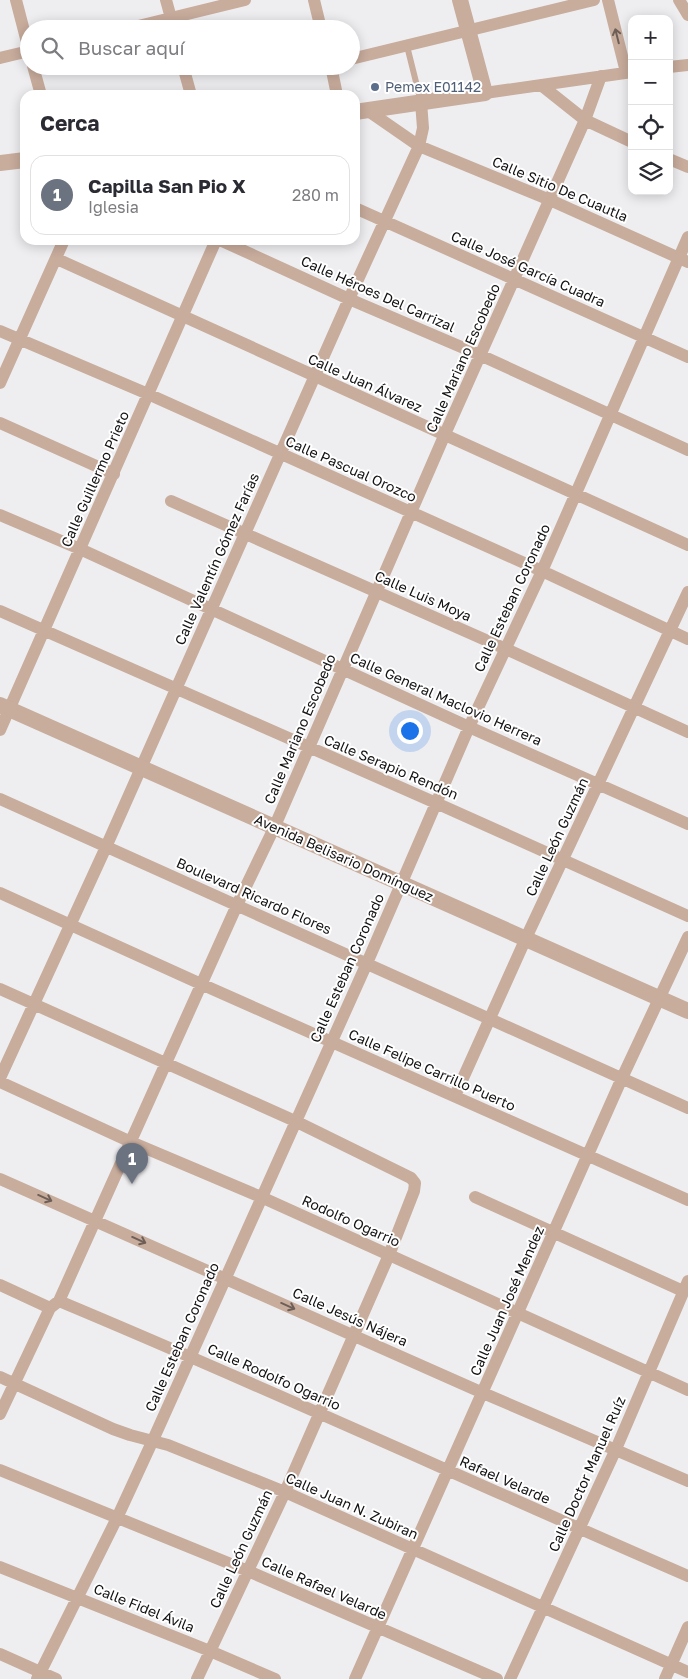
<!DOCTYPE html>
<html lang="es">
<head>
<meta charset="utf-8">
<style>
  body { margin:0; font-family:"Golos Text",sans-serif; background:#f7f7f7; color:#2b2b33 }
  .controls { position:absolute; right:15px; top:15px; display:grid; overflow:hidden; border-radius:10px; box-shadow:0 2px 12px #0003 }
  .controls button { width:45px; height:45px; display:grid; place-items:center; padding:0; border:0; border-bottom:1px solid #e1e1e2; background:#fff; color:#2b2b33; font:25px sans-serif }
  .you { position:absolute; left:409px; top:730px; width:18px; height:18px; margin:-12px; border:4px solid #fff; border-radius:50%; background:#1a73e8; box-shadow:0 0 0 8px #1a73e833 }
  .badge { display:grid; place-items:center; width:32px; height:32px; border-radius:50%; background:#db2777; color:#fff; font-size:16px; font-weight:700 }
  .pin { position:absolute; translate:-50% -41px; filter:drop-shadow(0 1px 2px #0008) }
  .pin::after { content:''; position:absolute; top:26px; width:18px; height:15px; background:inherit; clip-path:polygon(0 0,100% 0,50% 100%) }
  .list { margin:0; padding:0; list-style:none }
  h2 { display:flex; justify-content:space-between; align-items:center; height:65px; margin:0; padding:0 20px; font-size:21px }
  h2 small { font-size:16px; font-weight:400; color:#7c7c81 }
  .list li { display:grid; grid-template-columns:32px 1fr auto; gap:15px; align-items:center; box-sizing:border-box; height:80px; margin:0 10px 10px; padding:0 10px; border:1px solid #e1e1e2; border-radius:15px }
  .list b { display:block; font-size:19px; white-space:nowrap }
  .list p { margin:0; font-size:16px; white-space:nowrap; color:#7c7c81 }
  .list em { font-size:16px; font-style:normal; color:#7c7c81 }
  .icon { flex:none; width:28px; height:28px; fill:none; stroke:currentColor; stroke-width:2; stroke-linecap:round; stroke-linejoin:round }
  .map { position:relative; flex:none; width:688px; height:1679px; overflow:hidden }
  .search { position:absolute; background:#fff; box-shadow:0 2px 12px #0003; left:20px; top:20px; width:340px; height:55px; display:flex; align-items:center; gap:12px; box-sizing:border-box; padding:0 18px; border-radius:28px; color:#7c7c81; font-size:19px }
  .panel { position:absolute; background:#fff; box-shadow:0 2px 12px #0003; left:20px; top:90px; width:340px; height:155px; border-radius:15px }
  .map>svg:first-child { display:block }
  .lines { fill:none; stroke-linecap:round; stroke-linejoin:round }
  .service { stroke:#c8ac9c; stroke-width:6 }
  .minor { stroke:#c8ac9c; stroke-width:12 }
  .tertiary { stroke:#c8ac9c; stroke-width:16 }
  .oneway { stroke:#6d5f58 }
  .service-dot { fill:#5c6f8a; stroke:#fff; stroke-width:2 }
  .labels { text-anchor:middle; stroke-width:4; stroke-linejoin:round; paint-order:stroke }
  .service-label { font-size:14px; fill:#4e5e75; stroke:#fff; text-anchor:start }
  .street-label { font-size:14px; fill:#121213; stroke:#fff }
</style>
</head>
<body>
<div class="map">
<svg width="688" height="1679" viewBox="0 0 688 1679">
  <rect width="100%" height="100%" fill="#eeeef1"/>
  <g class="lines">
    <path class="service" d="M 407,46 L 421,102"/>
    <path class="minor" d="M 16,0 L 29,50
      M 166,0 L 174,29
      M 314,0 L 321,29
      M 608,0 L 626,72
      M 679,0 L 688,15
      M 126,29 L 245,0
      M 0,58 L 29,51
      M 351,59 L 594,0
      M 33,66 L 41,95
      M 183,66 L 191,95
      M 331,66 L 337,95
      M 669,67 L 688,65
      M 541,85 L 585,120 L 632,142
      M 485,93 L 632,72
      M 367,110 L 419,146 L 550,200 L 688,262
      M 669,159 L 688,167
      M 355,208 L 688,357
      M 220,240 L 349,299 L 480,355 L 688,450
      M 57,259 L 688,545
      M 0,331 L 148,394 L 542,571 L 688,639
      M 0,383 L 64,240
      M 0,423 L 114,474
      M 171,501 L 506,649 L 688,732
      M 0,515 L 80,549 L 469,727 L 688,824
      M 0,611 L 436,803 L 688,916
      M 0,730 L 216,240
      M 0,799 L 688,1108
      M 0,893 L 201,984 L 688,1200
      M 0,989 L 295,1121 L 411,1178 L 415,1183 L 414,1191 L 389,1255 L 285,1492 L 197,1679
      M 0,1078 L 106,847 L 349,299 L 419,146 L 423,128 L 421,102
      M 0,1082 L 131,1142 L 261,1197 L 688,1390
      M 455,1096 L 526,938 L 688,592
      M 0,1179 L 483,1393 L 688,1481
      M 475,1197 L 683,1291
      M 0,1285 L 50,1308
      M 59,1301 C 270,1389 478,1485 688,1576
      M 0,1377 L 113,1429 L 130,1435 L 168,1445 L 285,1492 L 688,1672
      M 0,1414 L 50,1308 L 59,1301 L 237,905 L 274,828 L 445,434 L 585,120 L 601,76
      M 0,1470 L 248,1571 L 497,1679
      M 0,1567 L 210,1651 L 275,1679
      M 0,1654 L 56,1679
      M 37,1679 L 117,1518 L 153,1440 L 367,963 L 469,727 L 542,571 L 688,237
      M 355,1679 L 622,1078 L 688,937
      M 510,1679 L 616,1449 L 688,1281
      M 665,1679 L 688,1627"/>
    <path class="tertiary" d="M 355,112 L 485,93 L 460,0
      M 0,163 L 25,160
      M 0,705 L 688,1011"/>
  </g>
  <defs><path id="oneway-shaft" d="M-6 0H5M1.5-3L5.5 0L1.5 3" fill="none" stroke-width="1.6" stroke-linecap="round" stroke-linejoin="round" transform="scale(1.25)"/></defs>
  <g class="oneway">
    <use href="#oneway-shaft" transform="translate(617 36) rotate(-104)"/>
    <use href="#oneway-shaft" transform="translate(45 1198) rotate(24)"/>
    <use href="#oneway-shaft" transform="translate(139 1240) rotate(24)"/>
    <use href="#oneway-shaft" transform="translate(288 1306) rotate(24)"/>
  </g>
  <circle class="service-dot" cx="375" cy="87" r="5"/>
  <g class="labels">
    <g class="service-label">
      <text x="385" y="92">Pemex E01142</text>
    </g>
    <g class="street-label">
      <text transform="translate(560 189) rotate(23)" y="5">Calle Sitio De Cuautla</text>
      <text transform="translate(528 269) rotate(24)" y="5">Calle José García Cuadra</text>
      <text transform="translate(378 294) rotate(24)" y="5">Calle Héroes Del Carrizal</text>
      <text transform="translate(463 358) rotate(-66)" y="5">Calle Mariano Escobedo</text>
      <text transform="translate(365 383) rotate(24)" y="5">Calle Juan Álvarez</text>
      <text transform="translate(351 469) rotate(24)" y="5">Calle Pascual Orozco</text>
      <text transform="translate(95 479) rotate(-66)" y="5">Calle Guillermo Prieto</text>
      <text transform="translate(217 559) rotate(-66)" y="5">Calle Valentín Gómez Farías</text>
      <text transform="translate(423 596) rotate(24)" y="5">Calle Luis Moya</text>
      <text transform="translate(512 598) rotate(-65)" y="5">Calle Esteban Coronado</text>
      <text transform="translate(446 699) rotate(24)" y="5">Calle General Maclovio Herrera</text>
      <text transform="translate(300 729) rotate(-67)" y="5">Calle Mariano Escobedo</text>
      <text transform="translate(391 767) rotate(23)" y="5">Calle Serapio Rendón</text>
      <text transform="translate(557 837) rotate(-65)" y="5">Calle León Guzmán</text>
      <text transform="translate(344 858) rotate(24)" y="5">Avenida Belisario Domínguez</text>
      <text transform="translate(254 896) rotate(24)" y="5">Boulevard Ricardo Flores</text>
      <text transform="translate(347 968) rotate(-66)" y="5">Calle Esteban Coronado</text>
      <text transform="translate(432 1070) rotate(24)" y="5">Calle Felipe Carrillo Puerto</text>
      <text transform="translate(351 1221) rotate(24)" y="5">Rodolfo Ogarrio</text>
      <text transform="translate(507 1301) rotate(-66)" y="5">Calle Juan José Mendez</text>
      <text transform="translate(350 1317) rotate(24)" y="5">Calle Jesús Nájera</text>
      <text transform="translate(182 1337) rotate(-66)" y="5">Calle Esteban Coronado</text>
      <text transform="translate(274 1377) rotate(24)" y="5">Calle Rodolfo Ogarrio</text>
      <text transform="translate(587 1474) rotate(-66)" y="5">Calle Doctor Manuel Ruíz</text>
      <text transform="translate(505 1480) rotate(24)" y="5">Rafael Velarde</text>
      <text transform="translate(352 1506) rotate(24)" y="5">Calle Juan N. Zubiran</text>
      <text transform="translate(241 1549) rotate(-65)" y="5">Calle León Guzmán</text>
      <text transform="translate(324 1588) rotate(24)" y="5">Calle Rafael Velarde</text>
      <text transform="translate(144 1608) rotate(22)" y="5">Calle Fidel Ávila</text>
    </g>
  </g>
</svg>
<div class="controls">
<button>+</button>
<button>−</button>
<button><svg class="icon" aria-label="locate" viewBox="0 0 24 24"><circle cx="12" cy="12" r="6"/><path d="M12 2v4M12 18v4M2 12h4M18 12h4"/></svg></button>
<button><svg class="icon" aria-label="layers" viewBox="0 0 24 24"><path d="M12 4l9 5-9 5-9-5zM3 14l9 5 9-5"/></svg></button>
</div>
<div class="you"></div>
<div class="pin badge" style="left:132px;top:1184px;background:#6b7280">1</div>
<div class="search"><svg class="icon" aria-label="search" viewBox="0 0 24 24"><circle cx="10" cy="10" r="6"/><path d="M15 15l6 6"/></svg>Buscar aquí</div>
<section class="panel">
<h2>Cerca<small></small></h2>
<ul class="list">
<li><span class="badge" style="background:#6b7280">1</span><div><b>Capilla San Pio X</b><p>Iglesia</p></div><em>280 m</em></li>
</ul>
</section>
</div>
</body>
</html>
